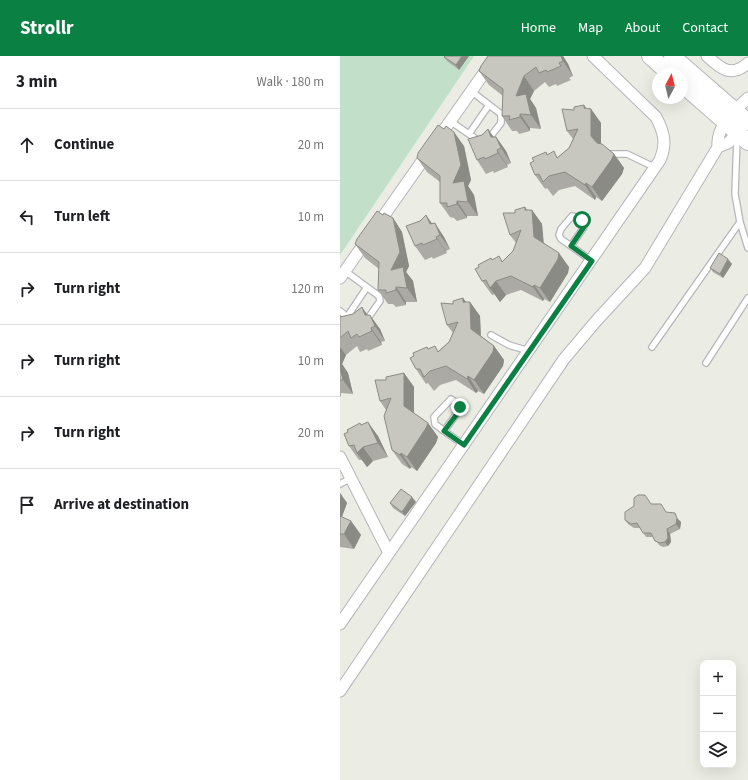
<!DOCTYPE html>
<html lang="en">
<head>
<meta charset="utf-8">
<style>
  body { margin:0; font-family:"Source Sans 3",sans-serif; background:#f6f6f6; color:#202124 }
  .controls { position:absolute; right:12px; bottom:12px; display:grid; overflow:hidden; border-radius:8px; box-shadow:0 4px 16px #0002 }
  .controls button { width:36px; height:36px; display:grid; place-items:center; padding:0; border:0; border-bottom:1px solid #e0e0e0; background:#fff; color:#202124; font:20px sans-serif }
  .compass { position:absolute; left:312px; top:12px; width:36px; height:36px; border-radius:50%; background:#fff; box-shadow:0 4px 16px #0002; rotate:7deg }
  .stop { position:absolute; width:12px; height:12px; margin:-9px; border:3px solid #0b8043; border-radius:50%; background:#fff }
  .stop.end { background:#0b8043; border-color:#fff; box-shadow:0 1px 4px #0008 }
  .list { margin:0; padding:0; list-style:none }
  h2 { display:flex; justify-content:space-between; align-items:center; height:52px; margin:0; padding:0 16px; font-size:17px }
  h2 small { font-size:13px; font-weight:400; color:#757577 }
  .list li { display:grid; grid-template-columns:26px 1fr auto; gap:12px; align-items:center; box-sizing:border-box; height:72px; padding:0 16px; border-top:1px solid #e0e0e0 }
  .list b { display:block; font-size:15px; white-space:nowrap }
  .list em { font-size:13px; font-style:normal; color:#757577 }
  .icon { flex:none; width:22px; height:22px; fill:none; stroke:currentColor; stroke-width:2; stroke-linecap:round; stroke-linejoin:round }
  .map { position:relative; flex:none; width:408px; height:724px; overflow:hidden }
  header { display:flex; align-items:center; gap:24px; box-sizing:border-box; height:56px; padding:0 20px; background:#0b8043; color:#fff }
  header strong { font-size:19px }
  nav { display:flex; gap:22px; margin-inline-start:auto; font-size:14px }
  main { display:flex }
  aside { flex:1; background:#fff }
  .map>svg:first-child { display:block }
  .green { fill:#c2e0c9 }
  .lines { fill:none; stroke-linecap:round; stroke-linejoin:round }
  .lane-casing { stroke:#b5b6bb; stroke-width:8 }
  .street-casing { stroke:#b5b6bb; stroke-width:13 }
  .secondary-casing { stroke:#b8b9bf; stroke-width:18 }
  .lane { stroke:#fff; stroke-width:5.5 }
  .street { stroke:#fff; stroke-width:11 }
  .secondary { stroke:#fff; stroke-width:16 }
  .wall { fill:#abaaa4 }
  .shaded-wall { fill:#8b8b86 }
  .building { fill:#c7c6bf; stroke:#8b8b86 }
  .route { stroke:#0b8043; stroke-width:5 }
</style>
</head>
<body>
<header>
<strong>Strollr</strong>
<nav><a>Home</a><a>Map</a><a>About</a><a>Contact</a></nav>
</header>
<main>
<aside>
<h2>3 min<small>Walk · 180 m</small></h2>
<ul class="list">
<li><svg class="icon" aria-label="ahead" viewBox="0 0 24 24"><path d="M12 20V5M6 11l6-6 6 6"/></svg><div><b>Continue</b></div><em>20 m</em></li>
<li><svg class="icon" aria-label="left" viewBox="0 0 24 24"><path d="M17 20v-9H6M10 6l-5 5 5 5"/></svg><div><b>Turn left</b></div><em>10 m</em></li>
<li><svg class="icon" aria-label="right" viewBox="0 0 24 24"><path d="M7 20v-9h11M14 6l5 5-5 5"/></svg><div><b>Turn right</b></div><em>120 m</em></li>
<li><svg class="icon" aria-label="right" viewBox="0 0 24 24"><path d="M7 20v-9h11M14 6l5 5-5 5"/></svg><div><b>Turn right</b></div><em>10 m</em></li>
<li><svg class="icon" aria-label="right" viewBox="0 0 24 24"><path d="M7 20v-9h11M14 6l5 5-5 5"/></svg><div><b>Turn right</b></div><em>20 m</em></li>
<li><svg class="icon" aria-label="arrive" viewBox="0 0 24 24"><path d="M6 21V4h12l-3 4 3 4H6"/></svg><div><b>Arrive at destination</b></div></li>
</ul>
</aside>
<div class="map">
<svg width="408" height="724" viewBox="0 0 408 724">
  <rect width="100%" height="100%" fill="#ebece3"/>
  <path class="green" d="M 0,0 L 134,0 L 0,199 Z"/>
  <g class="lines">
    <g class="lane-casing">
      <path id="lane" d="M 131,35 L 161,58 L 161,67 L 147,85
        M 110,65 L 139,85
        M 129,78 L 149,49
        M 397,81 L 395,138 L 400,166 L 408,192
        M 269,98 L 287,98 L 316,112
        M 232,160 L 240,162 L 244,171 L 231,190 L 221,183 L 219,179 L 221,173 Z
        M 231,190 L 252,205
        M 5,215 L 39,240 L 40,245 L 26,265
        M 0,255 L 11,264
        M 7,261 L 27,231
        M 151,279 L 169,289 L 189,295
        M 312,291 L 400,166
        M 366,307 L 408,242
        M 111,343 L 119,349 L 121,352 L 104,375 L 95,368 L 94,361 Z
        M 104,375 L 124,389
        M 0,428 L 11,422"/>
    </g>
    <g class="street-casing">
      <path id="street" d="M 367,0 C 381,13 391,22 408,7
        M 378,91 L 388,87 L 402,72
        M 0,222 L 156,0
        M 0,401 L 49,497
        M 0,568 L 320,104 C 327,88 324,76 316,61 L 253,0
        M 0,635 L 224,303 L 257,264 L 305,212 L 378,91 C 376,70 394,55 408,42"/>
    </g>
    <g class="secondary-casing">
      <path id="secondary" d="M 310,0 L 330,18
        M 332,0 L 408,66
        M 342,28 L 408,86"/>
    </g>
    <use href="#lane" class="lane"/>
    <use href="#street" class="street"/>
    <use href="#secondary" class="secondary"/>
  </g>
  <path class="wall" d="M 105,0 L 129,0 L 119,14 L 107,5 L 104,1 Z
    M 148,0 L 223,0 L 228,8 L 233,20 L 229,22 L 231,24 L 217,30 L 216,28 L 209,31 L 205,26 L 194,35 L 190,43 L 196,52 L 201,73 L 190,72 L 190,75 L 179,78 L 177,75 L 172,75 L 162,60 L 163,40 L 149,29 L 139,15 Z
    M 247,52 L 251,53 L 261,67 L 261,88 L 274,98 L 284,112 L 282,118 L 262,145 L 256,141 L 255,144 L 235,130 L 219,134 L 213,140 L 207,132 L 205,133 L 195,119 L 194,105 L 206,96 L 208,99 L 218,101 L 229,92 L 233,83 L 227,75 L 234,54 Z
    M 148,73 L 153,81 L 156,81 L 166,95 L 171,107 L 167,109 L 168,111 L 154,117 L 153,115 L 146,118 L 137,104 L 142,79 Z
    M 124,90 L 131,124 L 128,130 L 134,139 L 138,160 L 127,160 L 127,162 L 117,165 L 114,162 L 110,161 L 100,147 L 100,126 L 87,116 L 77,102 Z
    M 185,151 L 187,154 L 192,154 L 202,168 L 204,187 L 229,211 L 228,217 L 210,246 L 204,243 L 203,245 L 181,234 L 166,239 L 160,246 L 155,238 L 152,239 L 142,225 L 153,204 L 159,200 L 163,206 L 173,195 L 176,187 L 170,179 Z
    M 53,162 L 62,176 L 69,210 L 66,216 L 73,225 L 77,246 L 66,246 L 66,249 L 56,251 L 53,248 L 48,248 L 38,234 L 39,213 L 25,202 L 15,188 Z
    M 92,167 L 104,181 L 110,193 L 106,195 L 107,197 L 93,203 L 92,201 L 85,204 L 75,190 Z
    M 392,208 L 383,222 L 373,216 L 370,212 Z
    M 123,242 L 126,246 L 130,246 L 140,260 L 141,280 L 154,290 L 164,304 L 163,310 L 144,338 L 138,335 L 136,337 L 116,324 L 100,329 L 94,335 L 88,327 L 86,328 L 76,313 L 74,300 L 87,291 L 88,293 L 98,295 L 109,286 L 113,277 L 107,269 L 113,248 Z
    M 27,259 L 40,273 L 45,285 L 41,286 L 42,289 L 28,295 L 27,293 L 20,296 L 17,290 L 6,299 L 2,308 L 8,317 L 13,338 L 1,337 L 1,340 L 0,341 L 0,261 Z
    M 64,317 L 74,331 L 74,357 L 88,367 L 98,381 L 96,387 L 77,415 L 71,411 L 70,413 L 62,408 L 52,394 L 46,354 L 40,345 L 46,324 Z
    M 21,369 L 38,380 L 48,401 L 33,405 L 27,411 L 22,404 L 19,404 L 9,390 Z
    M 0,437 L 7,447 L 2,461 L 11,465 L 21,479 L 14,493 L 0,491 Z
    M 76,446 L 65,460 L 53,452 L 50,447 Z
    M 311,448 L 326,456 L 341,466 L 340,473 L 330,478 L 331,486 L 328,490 L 323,491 L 319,489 L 314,481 L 306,481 L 300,472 L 294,472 L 288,468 L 285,464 Z"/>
  <path class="shaded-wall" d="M 122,0 L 129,0 L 119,14 L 116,9 Z
    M 221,0 L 223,0 L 228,8 L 233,20 L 223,5 Z
    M 184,20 L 194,35 L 190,43 L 196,52 L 201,73 L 191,59 L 176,40 Z
    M 244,49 L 251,59 L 251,53 L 261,67 L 261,94 L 251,80 L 244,52 Z
    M 180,58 L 190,72 L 190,75 L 180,61 Z
    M 148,73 L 158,87 L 151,81 Z
    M 114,76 L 124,90 L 131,124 L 128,130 L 134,139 L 138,160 L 128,146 L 113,127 Z
    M 156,81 L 166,95 L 171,107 L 161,92 Z
    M 157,94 L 167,109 L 168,111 L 158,97 Z
    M 274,98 L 284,112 L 282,118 L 262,145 L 252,131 Z
    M 246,127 L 256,141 L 255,144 L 245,129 Z
    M 117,145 L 127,160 L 127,162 L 117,148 Z
    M 185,151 L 193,163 L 192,154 L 202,168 L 204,195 L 194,181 L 185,154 Z
    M 86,159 L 96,173 L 90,168 Z
    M 53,162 L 62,176 L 69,210 L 66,216 L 73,225 L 77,246 L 67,232 L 51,214 Z
    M 95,167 L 104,181 L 110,193 L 100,179 Z
    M 96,181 L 106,195 L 107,197 L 97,183 Z
    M 219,197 L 229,211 L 228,217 L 210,246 L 200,232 Z
    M 388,203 L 392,208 L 383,222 L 380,218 Z
    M 156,225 L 166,239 L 160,246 L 150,232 Z
    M 194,229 L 204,243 L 203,245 L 193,231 Z
    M 56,231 L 66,246 L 66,249 L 56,234 Z
    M 123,242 L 131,253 L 130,246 L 140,260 L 141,287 L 131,273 L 123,246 Z
    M 22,251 L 32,265 L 25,259 Z
    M 30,259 L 40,273 L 45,285 L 35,270 Z
    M 31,272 L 41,286 L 42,289 L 32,275 Z
    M 154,290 L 164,304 L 163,310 L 144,338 L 134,324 Z
    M 0,291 L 6,299 L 2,308 L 8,317 L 13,338 L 3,324 L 0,312 Z
    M 64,317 L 74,331 L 74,364 L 64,350 Z
    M 128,320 L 138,335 L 136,337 L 127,323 Z
    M 28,366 L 38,380 L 48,401 L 38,387 Z
    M 88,367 L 98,381 L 96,387 L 77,415 L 67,401 Z
    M 23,391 L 33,405 L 27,411 L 17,397 Z
    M 61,397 L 71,411 L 70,413 L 60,399 Z
    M 0,437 L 7,447 L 1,463 L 0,464 Z
    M 72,441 L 76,446 L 65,460 L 62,456 Z
    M 337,462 L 341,466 L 340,473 L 336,468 Z
    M 11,465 L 21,479 L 14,493 L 4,478 Z
    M 327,473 L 330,478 L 331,486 L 328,490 L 325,486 Z"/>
  <path class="building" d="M 105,0 L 122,0 L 116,9 L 104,1 Z
    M 148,0 L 221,0 L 223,5 L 219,7 L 221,10 L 207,16 L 206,14 L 199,17 L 196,11 L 184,20 L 176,40 L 186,38 L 191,59 L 180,58 L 180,61 L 169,64 L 170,60 L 162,60 L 163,33 L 139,15 L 141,10 Z
    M 244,49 L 244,52 L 251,53 L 251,80 L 257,87 L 262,88 L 274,98 L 272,103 L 252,131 L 246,127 L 245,129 L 225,116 L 209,120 L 203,126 L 199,118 L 195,119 L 190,107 L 194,105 L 192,102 L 206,96 L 207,99 L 214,95 L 217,102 L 229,92 L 238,73 L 227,75 L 222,53 L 234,54 L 234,51 Z
    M 98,69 L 104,73 L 106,70 L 114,76 L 121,109 L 113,127 L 124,125 L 128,146 L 117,145 L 117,148 L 107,151 L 107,147 L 100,147 L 100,120 L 77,102 L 78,97 Z
    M 148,73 L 151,81 L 156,81 L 161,92 L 157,94 L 158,97 L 145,103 L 144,101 L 137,104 L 128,83 L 142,79 Z
    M 185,151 L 185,154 L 192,154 L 194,181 L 219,197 L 218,203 L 200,232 L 194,229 L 193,231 L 171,220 L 156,225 L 150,232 L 146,224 L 142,225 L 135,213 L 139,211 L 138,209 L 151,202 L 152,204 L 159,200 L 162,206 L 173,195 L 181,174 L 170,179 L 163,157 L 175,157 L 175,154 Z
    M 37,155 L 43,159 L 44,157 L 53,162 L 60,196 L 51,214 L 63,211 L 67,232 L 56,231 L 56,234 L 46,237 L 46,234 L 38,234 L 39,206 L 15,188 L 17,183 Z
    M 86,159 L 90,168 L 95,167 L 100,179 L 96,181 L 97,183 L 83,189 L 82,187 L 75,190 L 66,170 L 80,165 Z
    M 379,197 L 388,203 L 380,218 L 370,212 Z
    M 123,242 L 123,246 L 130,246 L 131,273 L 154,290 L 153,296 L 134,324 L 128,320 L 127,323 L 106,310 L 90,315 L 84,321 L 80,313 L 76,313 L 70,302 L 74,300 L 73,297 L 87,291 L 88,293 L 95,290 L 98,296 L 109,286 L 118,266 L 107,269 L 101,247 L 113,248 L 113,245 Z
    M 22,251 L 25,259 L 30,259 L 35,270 L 31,272 L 32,275 L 19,281 L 17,278 L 11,282 L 8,275 L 0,282 L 0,261 L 13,258 Z
    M 0,311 L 3,324 L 0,324 Z
    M 64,317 L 64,350 L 88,367 L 86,372 L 67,401 L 61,397 L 60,399 L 52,394 L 44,360 L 51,342 L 40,345 L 35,324 L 46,324 L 46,321 Z
    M 28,366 L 38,387 L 23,391 L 17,397 L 14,389 L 9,390 L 4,378 L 8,376 L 7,374 L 20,367 L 21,369 Z
    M 61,433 L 72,441 L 62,456 L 50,447 Z
    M 298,439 L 305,439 L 311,448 L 321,448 L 326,456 L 335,457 L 337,462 L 336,468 L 327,473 L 328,482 L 325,486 L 320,487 L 315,485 L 311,477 L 303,477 L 297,467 L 291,468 L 285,464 L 285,456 L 294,450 L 294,442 Z
    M 0,460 L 11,465 L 4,478 L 0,478 Z"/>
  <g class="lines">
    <path class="route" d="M 120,351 L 120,354 L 104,375 L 124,389 L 252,205 L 231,190 L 244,171 L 242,164"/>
  </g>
</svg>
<div class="controls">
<button>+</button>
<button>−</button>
<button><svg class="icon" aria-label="layers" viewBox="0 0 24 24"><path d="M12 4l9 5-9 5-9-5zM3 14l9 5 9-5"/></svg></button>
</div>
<svg class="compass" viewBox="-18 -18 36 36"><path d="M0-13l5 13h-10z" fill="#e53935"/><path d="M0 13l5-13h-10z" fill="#757577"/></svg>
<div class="stop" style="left:242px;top:164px"></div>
<div class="stop end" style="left:120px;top:351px"></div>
</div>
</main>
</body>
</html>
